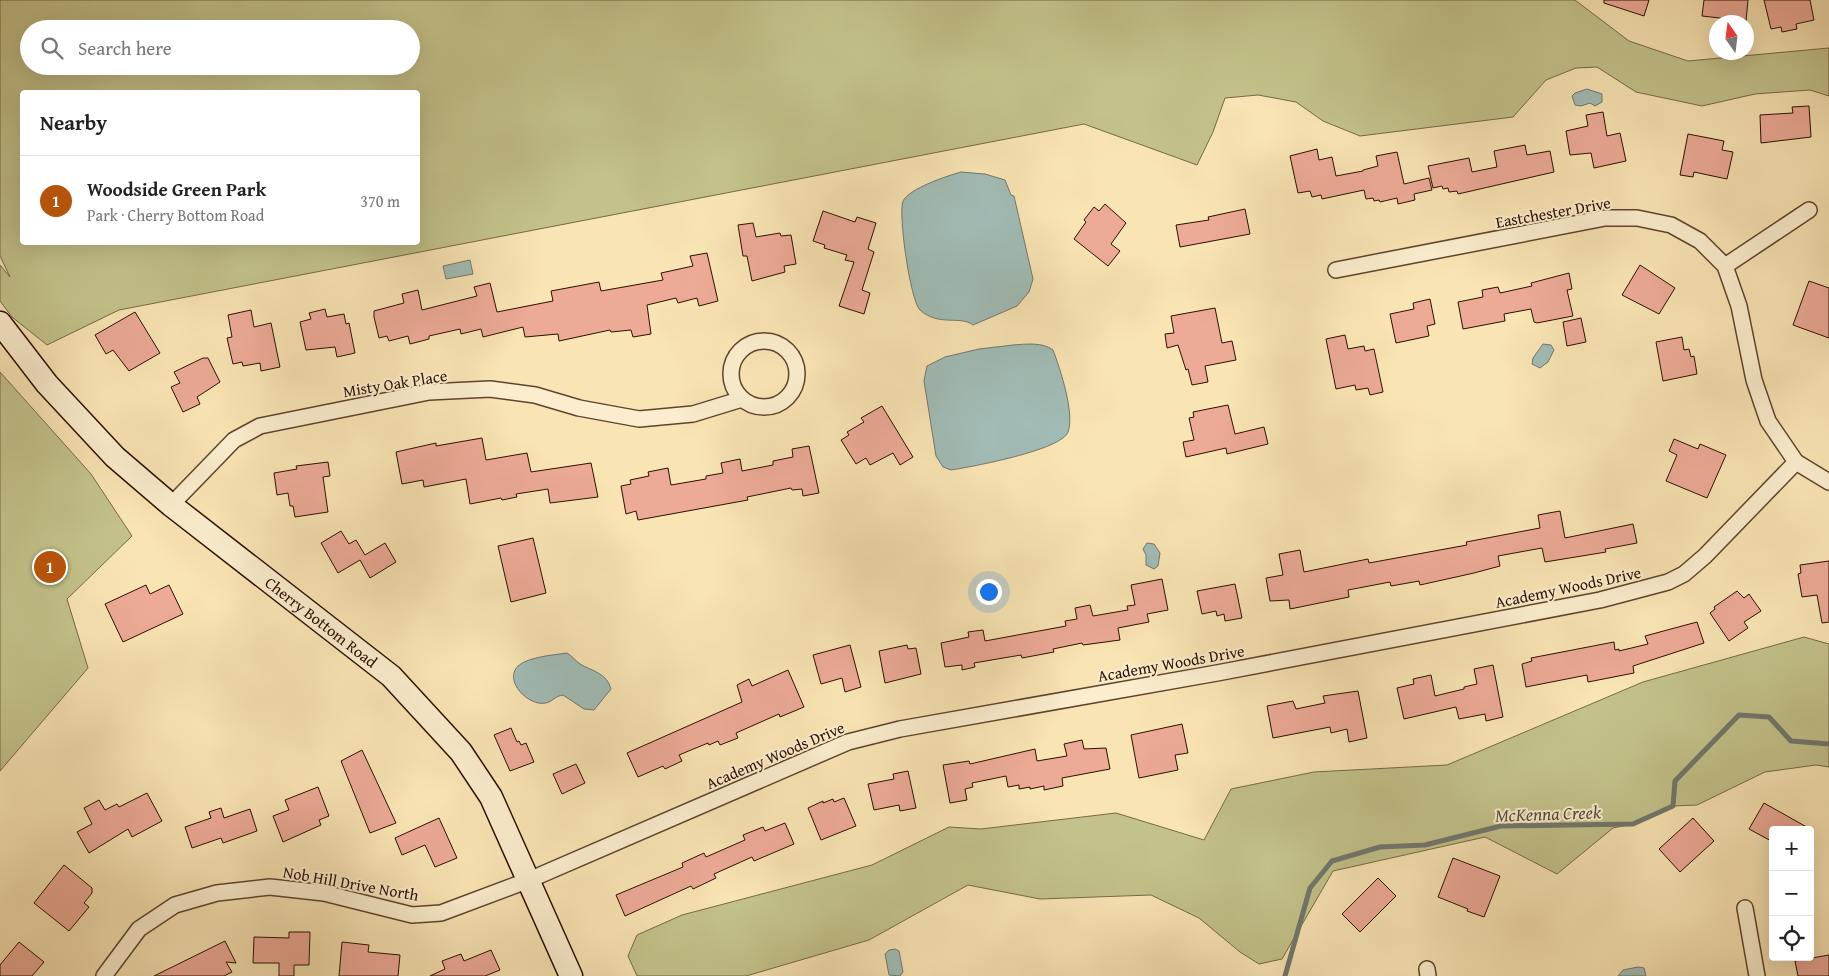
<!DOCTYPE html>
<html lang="en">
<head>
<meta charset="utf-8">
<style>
  body { margin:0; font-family:"Gentium Book Plus",serif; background:#f6f6f6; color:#222 }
  .controls { position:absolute; right:15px; bottom:15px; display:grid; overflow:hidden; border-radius:5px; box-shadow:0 5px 20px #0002 }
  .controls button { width:45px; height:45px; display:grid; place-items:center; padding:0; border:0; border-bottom:1px solid #e0e0e0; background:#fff; color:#222; font:25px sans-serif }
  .compass { position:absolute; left:1709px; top:15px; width:45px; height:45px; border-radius:50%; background:#fff; box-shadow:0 5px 20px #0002; rotate:346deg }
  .you { position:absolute; left:988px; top:591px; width:18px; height:18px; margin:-12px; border:4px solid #fff; border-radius:50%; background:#1a73e8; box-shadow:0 0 0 8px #1a73e833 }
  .badge { display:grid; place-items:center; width:32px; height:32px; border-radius:50%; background:#b45309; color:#fff; font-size:16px; font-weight:700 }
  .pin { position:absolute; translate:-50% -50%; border:2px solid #fff; box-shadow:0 1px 5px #0006 }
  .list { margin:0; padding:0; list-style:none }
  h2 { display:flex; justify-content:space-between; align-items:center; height:65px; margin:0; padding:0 20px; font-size:21px }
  h2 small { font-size:16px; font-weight:400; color:#767676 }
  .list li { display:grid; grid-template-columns:32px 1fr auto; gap:15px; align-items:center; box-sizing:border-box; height:90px; padding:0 20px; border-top:1px solid #e0e0e0 }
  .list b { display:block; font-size:19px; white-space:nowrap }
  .list p { margin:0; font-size:16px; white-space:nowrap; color:#767676 }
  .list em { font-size:16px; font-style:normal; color:#767676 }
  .icon { flex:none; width:28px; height:28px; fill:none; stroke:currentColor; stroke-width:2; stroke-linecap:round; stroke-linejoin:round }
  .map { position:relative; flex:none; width:1829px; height:976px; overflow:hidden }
  .search { position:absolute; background:#fff; box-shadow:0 5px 20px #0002; left:20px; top:20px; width:400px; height:55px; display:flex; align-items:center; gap:12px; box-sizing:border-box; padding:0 18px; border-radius:28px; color:#767676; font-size:19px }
  .panel { position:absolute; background:#fff; box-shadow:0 5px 20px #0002; left:20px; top:90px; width:400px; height:155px; border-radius:5px }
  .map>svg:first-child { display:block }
  .green { fill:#c3c28a; stroke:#776846; fill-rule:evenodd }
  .water { fill:#a1bcb6; stroke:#72776e }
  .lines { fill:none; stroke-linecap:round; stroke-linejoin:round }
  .stream { stroke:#72776e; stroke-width:5 }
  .building { fill:#edaa97; stroke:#2b0f01 }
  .street-casing { stroke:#5e442e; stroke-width:18 }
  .secondary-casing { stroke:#2b0f01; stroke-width:25 }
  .street { stroke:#fbedce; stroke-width:15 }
  .secondary { stroke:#fbedce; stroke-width:22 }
  .labels { text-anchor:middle; stroke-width:4; stroke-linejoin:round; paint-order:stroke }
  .street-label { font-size:16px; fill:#2b0f01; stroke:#fbedce }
  .water-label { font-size:18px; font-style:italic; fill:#544c40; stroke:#fbedce }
</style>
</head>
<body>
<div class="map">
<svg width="1829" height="976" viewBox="0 0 1829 976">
  <rect width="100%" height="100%" fill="#f9e4b4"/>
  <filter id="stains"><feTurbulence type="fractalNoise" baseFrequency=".004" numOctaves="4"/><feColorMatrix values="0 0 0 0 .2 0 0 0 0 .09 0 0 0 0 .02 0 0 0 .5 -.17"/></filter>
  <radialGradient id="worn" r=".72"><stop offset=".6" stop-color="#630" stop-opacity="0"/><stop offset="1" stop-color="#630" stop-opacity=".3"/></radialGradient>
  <path class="green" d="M 0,0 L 1575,0 L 1629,41 L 1688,61 L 1829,48 L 1829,96 L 1810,90 L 1755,94 L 1702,106 L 1636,92 L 1597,67 L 1576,68 L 1546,80 L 1513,117 L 1360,136 L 1323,121 L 1296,102 L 1258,95 L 1225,98 L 1213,132 L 1197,165 L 1084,124 L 119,310 L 47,345 L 12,317 L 0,301 L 0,265 L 10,277 L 0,256 ZM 29,29 L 411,29 L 411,66 L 29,66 ZM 22,92 L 418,92 L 418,242 L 22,242 Z
    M 0,372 L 91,474 L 132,536 L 67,599 L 88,668 L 0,771 Z
    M 1804,637 L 1829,644 L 1829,767 L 1816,765 L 1765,772 L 1697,805 L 1673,806 L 1633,824 L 1613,828 L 1557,874 L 1485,837 L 1333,871 L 1282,959 L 1259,964 L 1240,952 L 1199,918 L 1151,895 L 1040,899 L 968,885 L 869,940 L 746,976 L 637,976 L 628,956 L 637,935 L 682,915 L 872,865 L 949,827 L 981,829 L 1116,813 L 1204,840 L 1231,789 L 1314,772 L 1447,765 L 1643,682 Z"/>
  <path class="water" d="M 1587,89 L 1602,94 L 1602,102 L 1595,106 L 1590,103 L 1581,106 L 1575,105 L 1572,96 L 1575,93 Z
    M 961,172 L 985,174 L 1005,180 L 1011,195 L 1014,196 L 1033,279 L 1029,292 L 1017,306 L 973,325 C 960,315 939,327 920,310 C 910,300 898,213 903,201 C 910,188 947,176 961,172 Z
    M 470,260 L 473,274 L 446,279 L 443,266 Z
    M 1543,344 L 1551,345 L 1554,350 L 1548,362 L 1540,368 L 1532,364 L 1533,358 Z
    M 1013,345 C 1026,344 1043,342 1053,350 C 1060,368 1075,414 1068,432 C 1062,450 971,467 951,470 L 943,467 L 936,456 L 924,381 L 927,366 L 945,357 L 979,349 Z
    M 1147,543 L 1154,544 L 1160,553 L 1158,566 L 1154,569 L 1146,565 L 1146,555 L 1143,549 Z
    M 567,653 C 572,656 575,660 580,664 C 592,671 607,673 611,689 L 594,710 L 584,709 L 563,695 C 555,696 552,702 546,703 C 529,707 503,681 518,666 C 528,657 553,655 567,653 Z
    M 895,949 L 899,951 L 903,972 L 900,976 L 889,975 L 885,954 L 889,950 Z
    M 1638,967 L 1644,968 L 1646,976 L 1618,976 L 1623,970 Z"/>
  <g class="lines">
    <path class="stream" d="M 1285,976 L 1310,888 L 1332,861 L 1380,847 L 1425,845 L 1501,826 L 1633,824 L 1673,806 L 1675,781 L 1739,715 L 1769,717 L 1791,741 L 1829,744"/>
  </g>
  <path class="building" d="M 1604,0 L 1649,0 L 1644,16 L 1604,3 Z
    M 1704,0 L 1748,0 L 1746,21 L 1702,16 Z
    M 1764,0 L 1810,0 L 1814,20 L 1796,24 L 1797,29 L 1782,32 L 1781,27 L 1771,29 Z
    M 1809,106 L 1811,137 L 1761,143 L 1760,115 L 1793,113 L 1792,107 Z
    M 1603,112 L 1607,136 L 1620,133 L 1626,161 L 1594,168 L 1591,153 L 1570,155 L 1566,131 L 1588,126 L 1586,115 Z
    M 1688,134 L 1724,141 L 1722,150 L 1733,152 L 1727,179 L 1694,172 L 1693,177 L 1680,175 Z
    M 1525,145 L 1527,155 L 1550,151 L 1554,172 L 1458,194 L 1457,191 L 1449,192 L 1448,188 L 1443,189 L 1442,186 L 1433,188 L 1428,166 L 1469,158 L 1472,172 L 1497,167 L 1494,151 Z
    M 1317,149 L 1319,160 L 1332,157 L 1336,176 L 1363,171 L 1363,170 L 1378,166 L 1376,156 L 1397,152 L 1404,184 L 1429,178 L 1432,190 L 1414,194 L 1415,200 L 1398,204 L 1397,198 L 1380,202 L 1379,200 L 1374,201 L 1373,198 L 1366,199 L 1364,190 L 1322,199 L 1321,195 L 1312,197 L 1310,191 L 1298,193 L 1290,156 Z
    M 1105,204 L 1126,223 L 1111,244 L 1120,251 L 1108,266 L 1074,239 L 1086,222 L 1084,220 L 1094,207 L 1099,211 Z
    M 1245,209 L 1250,234 L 1180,247 L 1176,225 L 1209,220 L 1208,217 Z
    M 823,211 L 855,222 L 857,217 L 876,223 L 868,249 L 874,252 L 862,290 L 870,293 L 864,314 L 839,306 L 854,262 L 845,260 L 847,255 L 824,248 L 825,245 L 813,241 Z
    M 753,223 L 756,237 L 780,233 L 781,236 L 791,235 L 796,264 L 784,266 L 785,272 L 752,281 L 747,256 L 743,256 L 738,225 Z
    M 707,253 L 718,301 L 699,306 L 697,298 L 678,303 L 676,298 L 647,305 L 651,334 L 633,337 L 631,330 L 611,332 L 610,330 L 559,341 L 558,334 L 525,337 L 523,327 L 483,337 L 481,329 L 461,334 L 460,329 L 429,336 L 429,339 L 410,344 L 408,336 L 389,341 L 387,336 L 379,338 L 374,317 L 374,311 L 404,303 L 402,294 L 418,290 L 422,310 L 477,296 L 474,287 L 490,283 L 497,312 L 553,301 L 551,291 L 599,282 L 601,291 L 663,280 L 661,273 L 693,266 L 690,256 Z
    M 1640,265 L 1675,288 L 1659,314 L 1622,295 Z
    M 1569,273 L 1572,289 L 1567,290 L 1573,316 L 1537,323 L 1534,322 L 1531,309 L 1504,314 L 1505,321 L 1463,329 L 1458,302 L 1483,297 L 1482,290 L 1498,287 L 1500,293 L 1532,286 L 1531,283 Z
    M 1809,281 L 1829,288 L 1829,338 L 1793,325 Z
    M 1430,299 L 1435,324 L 1427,326 L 1429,336 L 1396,343 L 1390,314 L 1414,309 L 1413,303 Z
    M 1215,308 L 1222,343 L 1232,341 L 1236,360 L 1205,366 L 1208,382 L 1192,385 L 1188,369 L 1186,370 L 1178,345 L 1167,348 L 1165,334 L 1174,333 L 1171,316 Z
    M 325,309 L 327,317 L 344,314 L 346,324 L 349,323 L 355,353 L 337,357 L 335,347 L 306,350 L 300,322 L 311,319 L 309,313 Z
    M 251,310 L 254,327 L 271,323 L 280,367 L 261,371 L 260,363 L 243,366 L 242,362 L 233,364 L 227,338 L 232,337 L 228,315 Z
    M 135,312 L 160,353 L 129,371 L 113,350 L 106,354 L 95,335 Z
    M 1581,318 L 1586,342 L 1567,346 L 1563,322 Z
    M 1345,335 L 1348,349 L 1364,346 L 1365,351 L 1374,349 L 1383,392 L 1370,395 L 1368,388 L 1356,390 L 1355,385 L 1336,389 L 1326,339 Z
    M 1682,337 L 1684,350 L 1689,349 L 1691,357 L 1694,356 L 1697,374 L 1663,381 L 1656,342 Z
    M 203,358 L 208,358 L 220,382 L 197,397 L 200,404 L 183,412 L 171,387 L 180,383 L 174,372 Z
    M 1228,405 L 1235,434 L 1264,427 L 1268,444 L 1227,454 L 1226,448 L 1186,457 L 1183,442 L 1194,440 L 1189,418 L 1194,417 L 1193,412 Z
    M 882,406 L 913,457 L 900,465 L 893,453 L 870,465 L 866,458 L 856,464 L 841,440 L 849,435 L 847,432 L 864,422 L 861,418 Z
    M 482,438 L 486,460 L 527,453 L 531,472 L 591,463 L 598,497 L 550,503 L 548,489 L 516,494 L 517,497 L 502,500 L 501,498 L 470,504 L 466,479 L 424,487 L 423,480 L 402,484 L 396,452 L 436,443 L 436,446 Z
    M 1674,439 L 1698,449 L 1700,444 L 1726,455 L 1707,498 L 1666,481 L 1677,455 L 1669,451 Z
    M 809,446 L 819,493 L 803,496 L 802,489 L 792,490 L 791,488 L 747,497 L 748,500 L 638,520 L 636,511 L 626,514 L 621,486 L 631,484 L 630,480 L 649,476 L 648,472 L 668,468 L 671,485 L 706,479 L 706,476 L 723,473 L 721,463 L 740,459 L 742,471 L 773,465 L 773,461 L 793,457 L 792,449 Z
    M 328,462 L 330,476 L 323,477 L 328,512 L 295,517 L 293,506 L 290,506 L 288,493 L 277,495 L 274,473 L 297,469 L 296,466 Z
    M 1560,511 L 1565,538 L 1633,524 L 1637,543 L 1605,549 L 1606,552 L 1545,562 L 1542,548 L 1498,556 L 1500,566 L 1474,573 L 1420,585 L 1419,581 L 1391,586 L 1390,582 L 1348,590 L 1349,597 L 1290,609 L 1289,600 L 1270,601 L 1266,578 L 1283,575 L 1279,554 L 1300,550 L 1304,572 L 1368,559 L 1369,563 L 1467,545 L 1466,542 L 1540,528 L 1538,515 Z
    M 341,531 L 349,544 L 356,540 L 365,555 L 385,543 L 396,562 L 370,578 L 360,560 L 338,573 L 321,543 Z
    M 533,538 L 546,593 L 511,602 L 498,546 Z
    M 1829,561 L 1829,622 L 1822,623 L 1817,595 L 1802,597 L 1798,574 L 1801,573 L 1800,565 Z
    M 1162,579 L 1168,610 L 1147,614 L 1149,622 L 1118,628 L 1120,640 L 1083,645 L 1082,643 L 1053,649 L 1054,652 L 1022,658 L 1021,655 L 974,663 L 975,667 L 962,670 L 962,665 L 945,667 L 941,643 L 969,637 L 968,632 L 983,630 L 985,641 L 1066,626 L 1065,621 L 1077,619 L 1075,608 L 1090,605 L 1093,616 L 1128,610 L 1127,606 L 1135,605 L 1131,585 Z
    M 1235,584 L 1242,618 L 1225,621 L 1224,614 L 1217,616 L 1216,611 L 1202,614 L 1197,591 Z
    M 146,585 L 150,594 L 169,585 L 183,614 L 123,642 L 105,604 Z
    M 1737,591 L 1744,598 L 1749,594 L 1761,611 L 1744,622 L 1748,628 L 1729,641 L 1710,613 L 1715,609 L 1714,607 Z
    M 1697,622 L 1704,643 L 1633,666 L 1634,673 L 1588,682 L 1587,675 L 1526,687 L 1522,664 L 1532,661 L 1531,658 L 1614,642 L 1615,650 L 1619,649 L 1619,651 L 1648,644 L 1645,636 Z
    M 850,645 L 861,687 L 845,692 L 842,678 L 821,684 L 813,655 Z
    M 907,645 L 908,649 L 916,648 L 921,674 L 885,683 L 879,651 Z
    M 1493,665 L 1503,717 L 1486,721 L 1485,714 L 1459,719 L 1456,707 L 1404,719 L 1397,688 L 1414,684 L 1413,679 L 1431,675 L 1435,696 L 1464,689 L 1464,687 L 1477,684 L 1474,669 Z
    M 788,670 L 804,707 L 780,717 L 779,714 L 736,733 L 738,738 L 720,745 L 718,741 L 709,745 L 708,743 L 679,755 L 682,761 L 665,769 L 663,766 L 638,777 L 627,753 L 742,702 L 737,685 L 749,679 L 752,686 Z
    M 1358,691 L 1367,738 L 1349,742 L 1347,729 L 1331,733 L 1330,727 L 1273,738 L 1267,706 L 1293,701 L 1296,709 L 1325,703 L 1323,696 Z
    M 1182,724 L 1188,753 L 1175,755 L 1178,770 L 1139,778 L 1131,735 Z
    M 511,728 L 517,742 L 519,741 L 521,745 L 526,743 L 534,762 L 510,771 L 494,735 Z
    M 1082,740 L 1084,749 L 1106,748 L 1110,769 L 1062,778 L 1063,786 L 1044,790 L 1044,786 L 1030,789 L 1030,787 L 1019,789 L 1019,785 L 1008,787 L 1006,776 L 972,783 L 973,787 L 965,789 L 967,800 L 950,803 L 943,765 L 969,761 L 970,764 L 1035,749 L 1037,761 L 1067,756 L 1064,744 Z
    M 362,750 L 396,823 L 370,833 L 341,761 Z
    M 576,764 L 585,783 L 562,794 L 553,774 Z
    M 908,771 L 916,808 L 900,811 L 899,805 L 874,810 L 868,784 L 894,779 L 893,774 Z
    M 318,787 L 329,816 L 319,820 L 321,825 L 283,842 L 273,816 L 289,810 L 285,800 Z
    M 147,793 L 162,821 L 132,837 L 128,829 L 89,853 L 77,832 L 92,824 L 84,808 L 99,800 L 105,810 L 117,804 L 119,807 Z
    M 844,798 L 856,826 L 821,840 L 808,808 L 823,801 L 823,803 L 833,799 L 834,802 Z
    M 1764,803 L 1812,830 L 1773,830 L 1773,842 L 1749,829 Z
    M 221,808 L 224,818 L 250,809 L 257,831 L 223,843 L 221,838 L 192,848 L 185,827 L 211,818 L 209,812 Z
    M 439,818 L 457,858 L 435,867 L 425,845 L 402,855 L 395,838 Z
    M 1693,818 L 1714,841 L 1680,872 L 1659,849 Z
    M 785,823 L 794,844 L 754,861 L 752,857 L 714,874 L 716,878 L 693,889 L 691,886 L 625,916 L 616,895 L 683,867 L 682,863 L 704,853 L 706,857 L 745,840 L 743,835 L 763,827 L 765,831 Z
    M 1453,858 L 1500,876 L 1484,917 L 1467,911 L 1468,909 L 1438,897 Z
    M 64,865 L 92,888 L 92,893 L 84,903 L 89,907 L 69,931 L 34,903 Z
    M 1378,878 L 1396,896 L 1360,932 L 1342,914 Z
    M 289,932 L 310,932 L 309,965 L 294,965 L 294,976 L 279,976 L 279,963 L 253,963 L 254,937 L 289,938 Z
    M 225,941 L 236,963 L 226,962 L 232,972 L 224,976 L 154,976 Z
    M 19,942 L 44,962 L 32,976 L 0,976 L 0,965 Z
    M 342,942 L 369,945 L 368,952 L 400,955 L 398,976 L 339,976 Z
    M 491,950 L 500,970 L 485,976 L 430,976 L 445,969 L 442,961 L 461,954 L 464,961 Z
    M 1829,955 L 1829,976 L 1798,976 L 1795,961 Z"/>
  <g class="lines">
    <g class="street-casing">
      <path id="street" d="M 1725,266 L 1809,210
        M 1336,270 L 1605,218 L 1637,218 L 1671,225 L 1700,241 L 1725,266 L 1739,306 L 1754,380 L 1768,421 L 1796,462 L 1829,482
        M731 374a33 33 0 1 1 66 0a33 33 0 1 1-66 0Z
        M 171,505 L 234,440 L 260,426 L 429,392 L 490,389 L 535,395 L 579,408 L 639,419 L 693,414 L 742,399
        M 1745,908 L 1757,976
        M 1427,969 L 1428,976
        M 104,976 L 139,929 L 175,905 L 217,893 L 270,887 L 324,893 L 412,915 L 441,913 L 529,880 L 848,742 L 900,729 L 1217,673 L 1600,600 L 1668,582 L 1684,574 L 1705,556 L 1796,462"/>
    </g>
    <g class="secondary-casing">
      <g id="secondary">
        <path id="s1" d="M 0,323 L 47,384 L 115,457 L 171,505 L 391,676 L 461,752 L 491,797 L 571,976"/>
      </g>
    </g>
    <use href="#street" class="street"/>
    <use href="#secondary" class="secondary"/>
  </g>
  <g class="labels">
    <g class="street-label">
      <text transform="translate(1553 212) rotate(-10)" y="6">Eastchester Drive</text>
      <text transform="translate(395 383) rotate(-9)" y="6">Misty Oak Place</text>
      <text transform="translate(1568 587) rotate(-12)" y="6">Academy Woods Drive</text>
      <text dy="6" stroke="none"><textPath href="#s1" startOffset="441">Cherry Bottom Road</textPath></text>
      <text transform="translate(1171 663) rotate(-10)" y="6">Academy Woods Drive</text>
      <text transform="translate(775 755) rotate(-23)" y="6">Academy Woods Drive</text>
      <text transform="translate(351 883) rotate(10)" y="6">Nob Hill Drive North</text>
    </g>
    <g class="water-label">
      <text transform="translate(1548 814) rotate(-2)" y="6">McKenna Creek</text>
    </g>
  </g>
  <rect width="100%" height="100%" filter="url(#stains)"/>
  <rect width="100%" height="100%" fill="url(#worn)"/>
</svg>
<div class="controls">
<button>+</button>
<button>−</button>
<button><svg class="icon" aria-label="locate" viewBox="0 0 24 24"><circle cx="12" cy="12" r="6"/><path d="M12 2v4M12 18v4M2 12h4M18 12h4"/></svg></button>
</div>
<svg class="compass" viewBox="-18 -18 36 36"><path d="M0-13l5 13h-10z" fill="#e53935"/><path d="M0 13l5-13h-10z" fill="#767676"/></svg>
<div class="you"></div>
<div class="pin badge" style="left:50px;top:567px">1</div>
<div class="search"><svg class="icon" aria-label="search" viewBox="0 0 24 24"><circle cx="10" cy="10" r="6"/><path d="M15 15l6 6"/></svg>Search here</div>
<section class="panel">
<h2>Nearby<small></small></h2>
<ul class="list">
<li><span class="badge">1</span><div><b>Woodside Green Park</b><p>Park · Cherry Bottom Road</p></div><em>370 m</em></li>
</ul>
</section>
</div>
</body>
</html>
